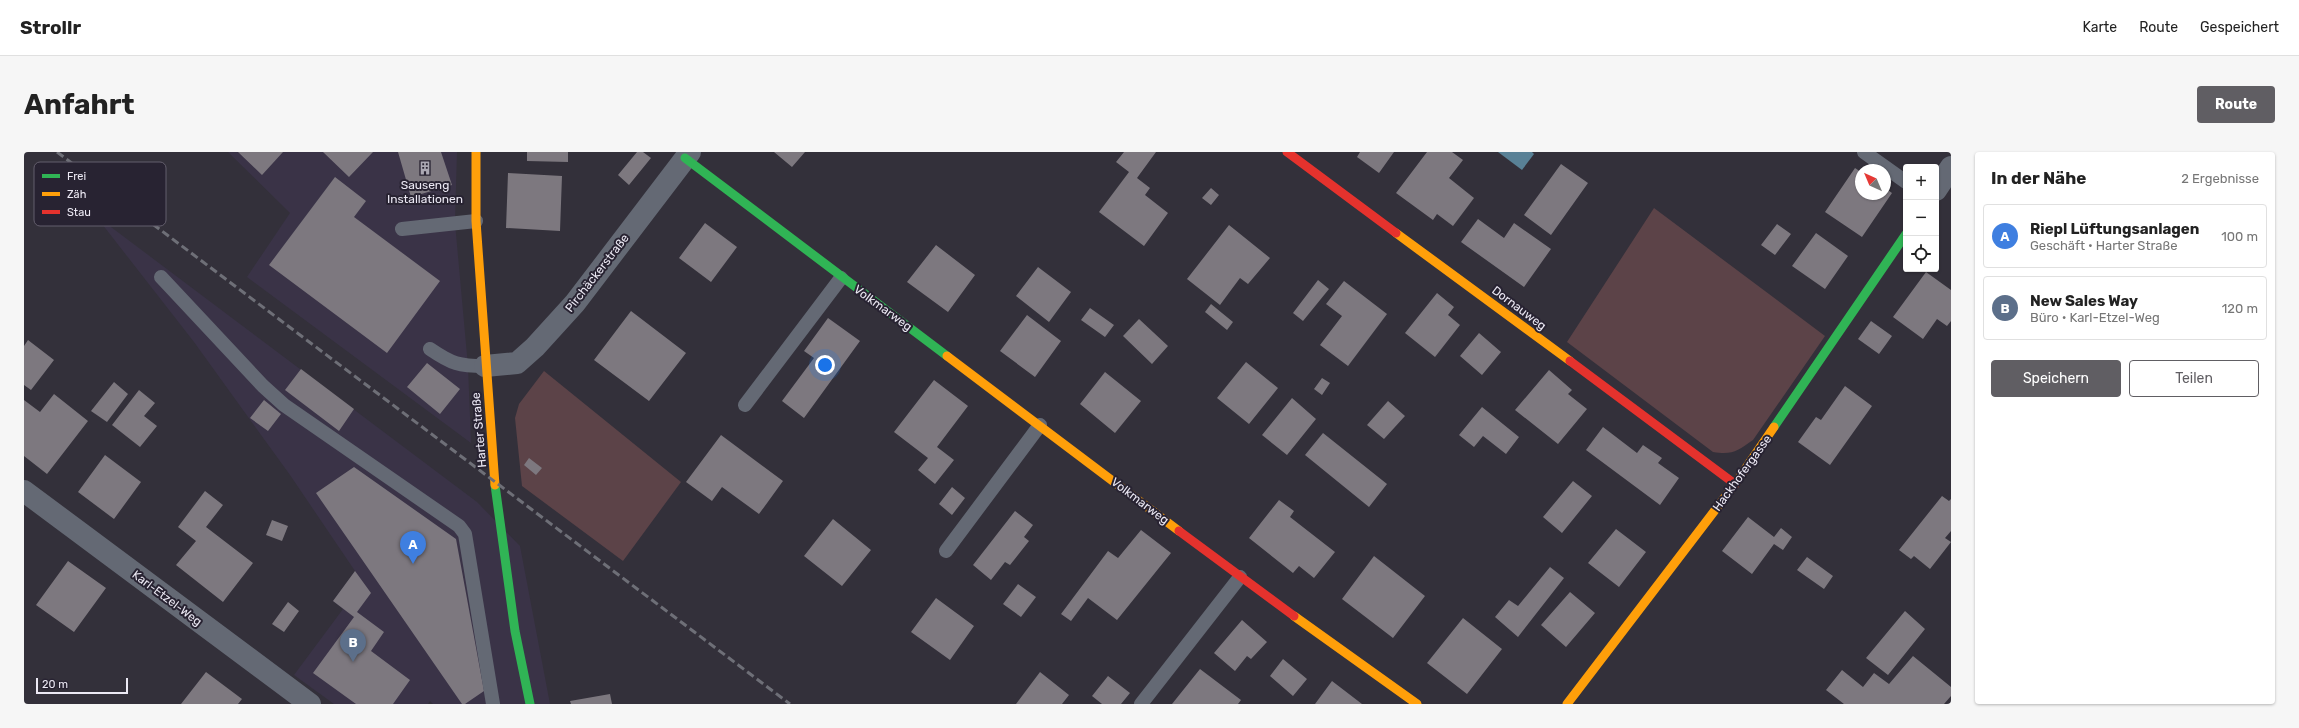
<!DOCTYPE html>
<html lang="de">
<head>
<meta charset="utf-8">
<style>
  body { margin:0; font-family:Rubik,sans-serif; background:#f6f6f6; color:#222 }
  .controls { position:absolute; right:12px; top:12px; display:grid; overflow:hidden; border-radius:4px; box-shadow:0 1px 3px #0004 }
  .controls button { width:36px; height:36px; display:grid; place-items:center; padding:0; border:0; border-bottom:1px solid #e0e0e0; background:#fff; color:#222; font:20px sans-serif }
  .compass { position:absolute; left:1831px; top:12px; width:36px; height:36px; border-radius:50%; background:#fff; box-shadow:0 1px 3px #0004; rotate:316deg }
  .scale { position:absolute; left:12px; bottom:10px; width:92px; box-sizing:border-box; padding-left:4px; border:2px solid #ece9f4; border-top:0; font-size:11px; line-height:14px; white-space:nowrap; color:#ece9f4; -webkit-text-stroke:3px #282332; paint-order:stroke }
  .you { position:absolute; left:801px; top:213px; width:14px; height:14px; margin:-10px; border:3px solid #fff; border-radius:50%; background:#1a73e8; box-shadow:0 0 0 6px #1a73e833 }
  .badge { display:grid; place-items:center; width:26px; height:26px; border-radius:50%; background:#605e63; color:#fff; font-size:13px; font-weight:700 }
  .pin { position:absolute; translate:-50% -33px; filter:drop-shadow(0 1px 2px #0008) }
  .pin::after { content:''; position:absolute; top:21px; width:14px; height:12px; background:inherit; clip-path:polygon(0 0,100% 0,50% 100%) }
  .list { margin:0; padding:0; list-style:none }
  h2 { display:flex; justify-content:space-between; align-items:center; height:52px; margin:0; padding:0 16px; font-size:17px }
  h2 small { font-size:13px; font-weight:400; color:#767676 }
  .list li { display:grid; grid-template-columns:26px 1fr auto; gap:12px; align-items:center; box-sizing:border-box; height:64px; margin:0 8px 8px; padding:0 8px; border:1px solid #e0e0e0; border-radius:4px }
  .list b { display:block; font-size:15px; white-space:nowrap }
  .list p { margin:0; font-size:13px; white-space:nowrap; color:#767676 }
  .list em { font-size:13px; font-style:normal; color:#767676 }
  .actions { display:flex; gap:8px; padding:12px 16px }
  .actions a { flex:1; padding:9px 0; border:1px solid #605e63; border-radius:4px; text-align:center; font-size:14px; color:#605e63 }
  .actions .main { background:#605e63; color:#fff }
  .icon { flex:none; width:22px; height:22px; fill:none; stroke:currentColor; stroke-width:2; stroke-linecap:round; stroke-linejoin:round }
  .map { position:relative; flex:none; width:1927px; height:552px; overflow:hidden; border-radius:4px }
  header { display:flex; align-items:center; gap:24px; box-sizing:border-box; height:56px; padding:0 20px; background:#fff; border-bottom:1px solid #e0e0e0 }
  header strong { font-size:19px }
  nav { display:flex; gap:22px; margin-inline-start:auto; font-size:14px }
  .intro { display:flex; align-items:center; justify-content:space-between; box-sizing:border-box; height:96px; padding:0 24px }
  h1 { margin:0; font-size:28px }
  .button { padding:10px 18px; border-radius:4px; background:#605e63; color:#fff; font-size:14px; font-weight:700 }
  main { display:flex; gap:24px; padding:0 24px }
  aside { flex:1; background:#fff; border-radius:4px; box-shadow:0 1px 3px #0004 }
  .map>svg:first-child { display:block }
  .built { fill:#3a3347 }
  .green { fill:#5c4348 }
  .water { fill:#598196 }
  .building { fill:#7d787f }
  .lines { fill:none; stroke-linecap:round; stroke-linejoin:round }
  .lane { stroke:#646974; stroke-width:14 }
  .street { stroke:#646974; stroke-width:22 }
  .fast { stroke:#30b455; stroke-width:9 }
  .slow { stroke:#ff9f0a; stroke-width:9 }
  .jam { stroke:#e5322d; stroke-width:9 }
  .rail { stroke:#6e6f77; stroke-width:3; stroke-dasharray:8 4; stroke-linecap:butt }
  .labels { text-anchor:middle; stroke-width:4; stroke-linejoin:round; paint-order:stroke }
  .poi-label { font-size:12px; fill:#ece9f4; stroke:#282332 }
  .street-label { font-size:12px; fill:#ece9f4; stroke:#282332 }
  .key { fill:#282332; stroke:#635e6c; stroke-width:1 }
  .key-label { font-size:11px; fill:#ece9f4 }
</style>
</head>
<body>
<header>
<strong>Strollr</strong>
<nav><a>Karte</a><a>Route</a><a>Gespeichert</a></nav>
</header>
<div class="intro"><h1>Anfahrt</h1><a class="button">Route</a></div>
<main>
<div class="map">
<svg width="1927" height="552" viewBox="0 0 1927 552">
  <rect width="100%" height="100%" fill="#33303a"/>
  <path class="built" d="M 204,0 L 433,0 L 431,71 L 444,214 L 447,291 L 223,125 L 266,61 Z
    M 71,63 L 453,350 L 496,394 L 526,552 L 409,552 L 406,549 L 404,552 L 310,552 L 270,523 L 319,457 L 309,449 L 331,419 L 266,323 L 170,190 Z"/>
  <path class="green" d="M 1630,56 L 1801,184 L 1729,288 C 1713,299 1709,303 1689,300 L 1543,190 Z
    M 520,219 L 657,330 L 599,409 L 498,334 L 491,266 L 495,252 Z"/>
  <path class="water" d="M 1474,0 L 1508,0 L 1510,2 L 1498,18 Z"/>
  <path class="building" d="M 214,0 L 259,0 L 238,23 Z
    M 299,0 L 349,0 L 325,25 Z
    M 374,0 L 417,0 L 428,33 L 387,45 Z
    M 503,0 L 544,0 L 544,10 L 503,9 Z
    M 613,0 L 619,0 L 627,6 L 605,33 L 594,23 Z
    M 750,0 L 781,0 L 768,15 Z
    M 1100,0 L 1132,0 L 1113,26 L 1126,36 L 1121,43 L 1144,61 L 1120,94 L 1075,60 L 1105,20 L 1092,10 Z
    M 1336,0 L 1370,0 L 1355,21 L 1333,5 Z
    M 1403,0 L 1428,0 L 1439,8 L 1425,26 L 1450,46 L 1429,74 L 1413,62 L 1409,68 L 1372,41 Z
    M 1537,12 L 1564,31 L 1527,83 L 1500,63 Z
    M 1831,16 L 1837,20 L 1837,42 L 1861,42 L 1861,36 L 1868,41 L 1838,85 L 1801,60 Z
    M 484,21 L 538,24 L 536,79 L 482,76 Z
    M 311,25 L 342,49 L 330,65 L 416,129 L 363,201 L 245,113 Z
    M 1187,36 L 1195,43 L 1187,53 L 1178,46 Z
    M 1454,67 L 1480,86 L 1490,71 L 1527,97 L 1500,135 L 1437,90 Z
    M 681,71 L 713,95 L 687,130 L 655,106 Z
    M 1753,72 L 1767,82 L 1751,103 L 1737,93 Z
    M 1205,73 L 1246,106 L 1224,132 L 1216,126 L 1196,153 L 1163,127 Z
    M 1792,81 L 1824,104 L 1801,137 L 1768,114 Z
    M 912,93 L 951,123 L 924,160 L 883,130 Z
    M 1014,115 L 1047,140 L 1025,170 L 992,144 Z
    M 1902,120 L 1927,138 L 1927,169 L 1923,174 L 1913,167 L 1899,187 L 1869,165 Z
    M 1294,128 L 1305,137 L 1279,169 L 1269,161 Z
    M 1320,129 L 1363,162 L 1324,214 L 1296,193 L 1318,164 L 1302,152 Z
    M 1413,141 L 1430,155 L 1424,163 L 1436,173 L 1411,205 L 1381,181 Z
    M 1187,152 L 1209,170 L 1203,178 L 1181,160 Z
    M 1066,156 L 1090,173 L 1081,185 L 1057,168 Z
    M 607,159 L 662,201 L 625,249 L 570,208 Z
    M 1003,163 L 1037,189 L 1011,225 L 976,199 Z
    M 804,166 L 836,189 L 780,266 L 758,249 L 790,206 L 780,199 Z
    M 1115,167 L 1144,194 L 1128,212 L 1099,184 Z
    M 1847,169 L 1868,184 L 1855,202 L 1834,187 Z
    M 1455,181 L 1477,200 L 1458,223 L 1436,204 Z
    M 4,188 L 30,208 L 7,238 L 0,233 L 0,194 Z
    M 1222,210 L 1254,236 L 1225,272 L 1193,246 Z
    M 403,211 L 436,237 L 416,262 L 383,235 Z
    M 277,217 L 330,257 L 315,279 L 261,238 Z
    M 1525,218 L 1548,238 L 1544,242 L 1563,257 L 1534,292 L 1491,258 Z
    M 1081,220 L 1117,249 L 1091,281 L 1056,252 Z
    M 1298,226 L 1306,231 L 1298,243 L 1290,237 Z
    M 910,228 L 944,254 L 913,295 L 930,308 L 911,332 L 894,318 L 904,306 L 870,280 Z
    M 90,230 L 104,242 L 83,270 L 67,259 Z
    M 1821,234 L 1848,254 L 1806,313 L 1774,290 L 1792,265 L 1797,268 Z
    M 115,238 L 131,251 L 120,264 L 133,274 L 116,295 L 88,273 Z
    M 30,242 L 64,269 L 23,322 L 0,304 L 0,248 L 16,260 Z
    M 1268,246 L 1292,267 L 1263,303 L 1238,283 Z
    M 240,248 L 257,262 L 244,279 L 226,266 Z
    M 1364,249 L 1381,264 L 1360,287 L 1343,273 Z
    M 1458,255 L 1495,285 L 1482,302 L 1459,284 L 1450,295 L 1435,283 Z
    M 1579,275 L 1613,301 L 1619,293 L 1638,306 L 1634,311 L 1655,326 L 1636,353 L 1562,298 Z
    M 1299,281 L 1363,332 L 1345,355 L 1281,303 Z
    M 697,283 L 759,329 L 735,362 L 698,335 L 688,349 L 662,330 Z
    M 81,303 L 117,330 L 90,367 L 54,340 Z
    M 505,306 L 518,316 L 512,323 L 500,313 Z
    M 330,315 L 432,387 L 460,539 L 441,552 L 438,552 L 292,341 Z
    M 1549,329 L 1568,344 L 1538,381 L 1519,365 Z
    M 928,335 L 941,346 L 928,363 L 915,352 Z
    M 181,339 L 199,353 L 182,375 L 229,411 L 199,450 L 152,413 L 172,389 L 154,375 Z
    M 1918,344 L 1925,349 L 1927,347 L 1927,379 L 1921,386 L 1927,390 L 1906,417 L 1890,404 L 1887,407 L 1875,398 Z
    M 1255,348 L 1270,359 L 1266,365 L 1311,400 L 1290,426 L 1275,414 L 1269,421 L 1225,386 Z
    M 991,359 L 1009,373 L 1000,385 L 1005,389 L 986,413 L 981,410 L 967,428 L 949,413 Z
    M 1724,365 L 1750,385 L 1757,376 L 1768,385 L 1759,398 L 1750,392 L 1728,422 L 1698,399 Z
    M 809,367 L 847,398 L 818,434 L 780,404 Z
    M 248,368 L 264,374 L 258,389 L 242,383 Z
    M 1592,377 L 1622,400 L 1595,435 L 1564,411 Z
    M 1117,378 L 1147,401 L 1093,468 L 1064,446 L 1047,469 L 1037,462 L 1084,399 L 1094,406 Z
    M 1350,404 L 1401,444 L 1369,486 L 1318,447 Z
    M 1783,405 L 1809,424 L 1800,437 L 1773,418 Z
    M 44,409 L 82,436 L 50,480 L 12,453 Z
    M 1526,415 L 1540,426 L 1494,485 L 1471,465 L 1485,448 L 1494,454 Z
    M 331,419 L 347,441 L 333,460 L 360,480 L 347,499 L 386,528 L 369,552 L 332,552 L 289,521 L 330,465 L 309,449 Z
    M 994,432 L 1012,445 L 997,465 L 979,452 Z
    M 1546,440 L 1571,461 L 1542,495 L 1517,473 Z
    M 912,446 L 950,474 L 926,508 L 887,480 Z
    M 264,450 L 275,459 L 260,480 L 248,472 Z
    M 1881,459 L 1901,477 L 1864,523 L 1842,506 Z
    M 1439,466 L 1478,497 L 1443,542 L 1403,511 Z
    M 1218,468 L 1243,490 L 1227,507 L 1223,504 L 1211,519 L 1190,501 Z
    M 1889,504 L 1927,535 L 1927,544 L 1920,552 L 1820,552 L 1802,538 L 1818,518 L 1839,535 L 1850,521 L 1865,532 Z
    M 1259,507 L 1283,527 L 1269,544 L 1246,524 Z
    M 1176,517 L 1217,548 L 1214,552 L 1148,552 Z
    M 182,520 L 218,547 L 214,552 L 157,552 Z
    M 1016,520 L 1045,543 L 1038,552 L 992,552 Z
    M 1084,524 L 1106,541 L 1097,552 L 1078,552 L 1068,544 Z
    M 1308,529 L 1338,552 L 1291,552 Z
    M 586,542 L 588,552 L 547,552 L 546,549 Z"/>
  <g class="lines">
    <path class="lane" d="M 1840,0 L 1882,30
      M 378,77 L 452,69
      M 137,125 L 239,234 L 260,253 L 435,374 L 441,382 L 469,552
      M 406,197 C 428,212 435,214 461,214
      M 721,253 L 817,126
      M 922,399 L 1016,273
      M 1117,552 L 1216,425"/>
    <path class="street" d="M 1912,38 L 1927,15
      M 461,214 L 493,211 L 511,195 L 551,151 L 666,0
      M 0,339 L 286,552"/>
    <path class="fast" d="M 661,6 L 923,204
      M 1750,275 L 1882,82
      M 471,333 L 491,479 L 506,552"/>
    <path class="slow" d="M 452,0 L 452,69 L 471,333
      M 1372,81 L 1546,209
      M 923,204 L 1155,379
      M 1270,464 L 1393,552
      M 1543,552 L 1711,332 L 1750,275"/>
    <path class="jam" d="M 1263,0 L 1372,81
      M 1546,209 L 1711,332
      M 1155,379 L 1270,464"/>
    <path class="rail" d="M 33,0 L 766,552"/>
  </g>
  <defs>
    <g id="building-bare" transform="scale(1.08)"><path d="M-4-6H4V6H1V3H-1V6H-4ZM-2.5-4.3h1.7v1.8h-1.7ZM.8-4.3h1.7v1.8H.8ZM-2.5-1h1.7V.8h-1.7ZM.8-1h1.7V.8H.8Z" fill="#aba8b3" stroke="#282332" stroke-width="2.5" paint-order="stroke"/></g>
  </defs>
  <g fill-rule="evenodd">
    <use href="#building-bare" x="401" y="16"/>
  </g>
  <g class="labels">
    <g class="poi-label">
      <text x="401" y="37">Sauseng<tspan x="401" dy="14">Installationen</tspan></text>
    </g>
    <g class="street-label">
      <text transform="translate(573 121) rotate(-52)" y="4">Pirchäckerstraße</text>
      <text transform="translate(859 156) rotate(36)" y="4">Volkmarweg</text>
      <text transform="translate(1495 156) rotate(37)" y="4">Dornauweg</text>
      <text transform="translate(455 278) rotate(-95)" y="4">Harter Straße</text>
      <text transform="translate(1718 321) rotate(-54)" y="4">Hackhofergasse</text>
      <text transform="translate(1116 349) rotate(37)" y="4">Volkmarweg</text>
      <text transform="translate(143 446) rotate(37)" y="4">Karl-Etzel-Weg</text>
    </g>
  </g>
  <rect x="10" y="10" width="132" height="64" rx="6" class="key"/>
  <rect x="18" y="22" width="18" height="4" fill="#30b455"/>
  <rect x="18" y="40" width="18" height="4" fill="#ff9f0a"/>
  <rect x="18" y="58" width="18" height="4" fill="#e5322d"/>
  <g class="key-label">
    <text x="43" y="28">Frei</text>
    <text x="43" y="46">Zäh</text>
    <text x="43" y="64">Stau</text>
  </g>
</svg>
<div class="controls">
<button>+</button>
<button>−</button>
<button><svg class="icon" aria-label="locate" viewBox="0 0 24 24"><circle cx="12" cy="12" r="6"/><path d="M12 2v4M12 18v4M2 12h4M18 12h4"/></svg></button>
</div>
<svg class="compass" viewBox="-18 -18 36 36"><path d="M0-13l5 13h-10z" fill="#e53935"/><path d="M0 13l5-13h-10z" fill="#767676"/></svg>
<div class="scale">20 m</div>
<div class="you"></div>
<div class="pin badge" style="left:389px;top:412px;background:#3f7fe0">A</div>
<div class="pin badge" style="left:329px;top:510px;background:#5c6f8a">B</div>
</div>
<aside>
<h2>In der Nähe<small>2 Ergebnisse</small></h2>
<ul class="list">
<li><span class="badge" style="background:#3f7fe0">A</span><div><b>Riepl Lüftungsanlagen</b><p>Geschäft · Harter Straße</p></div><em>100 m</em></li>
<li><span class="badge" style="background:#5c6f8a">B</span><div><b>New Sales Way</b><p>Büro · Karl-Etzel-Weg</p></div><em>120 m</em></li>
</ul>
<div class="actions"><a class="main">Speichern</a><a>Teilen</a></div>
</aside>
</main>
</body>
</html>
